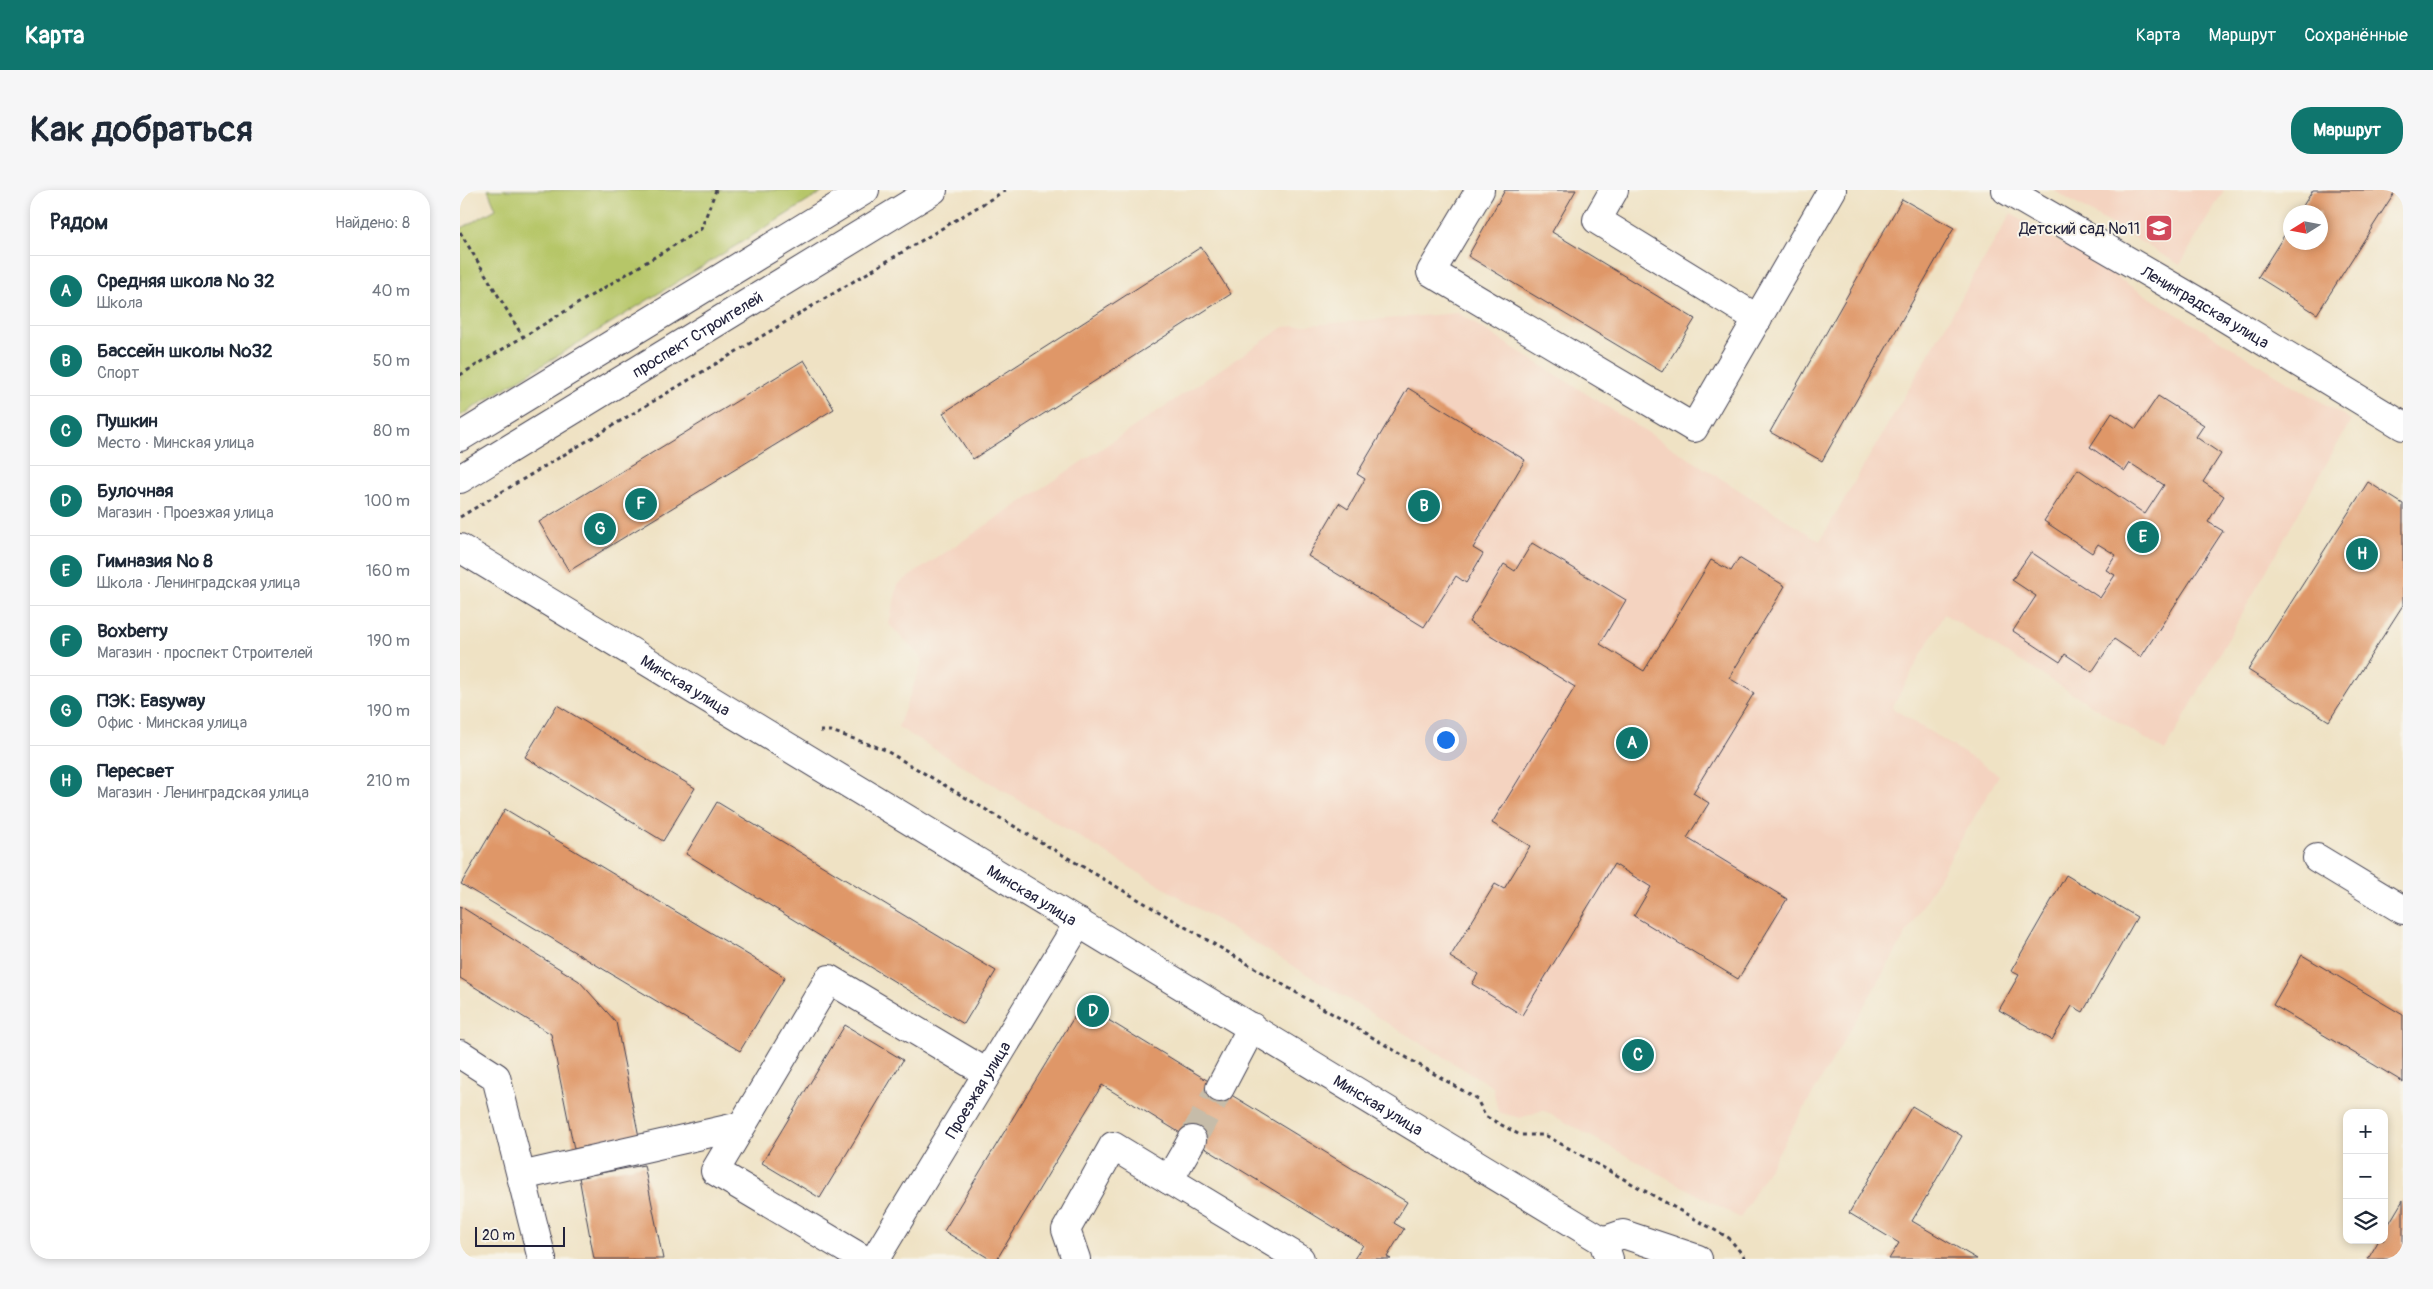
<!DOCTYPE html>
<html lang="ru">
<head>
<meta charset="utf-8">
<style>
  body { margin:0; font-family:Pangolin,sans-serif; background:#f6f6f7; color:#1f2937 }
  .controls { position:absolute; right:15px; bottom:15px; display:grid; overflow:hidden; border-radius:10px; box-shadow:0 2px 8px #0003 }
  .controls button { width:45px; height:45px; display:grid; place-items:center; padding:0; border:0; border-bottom:1px solid #e0e1e3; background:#fff; color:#1f2937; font:25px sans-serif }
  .compass { position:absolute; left:1823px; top:15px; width:45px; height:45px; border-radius:50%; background:#fff; box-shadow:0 2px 8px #0003; rotate:259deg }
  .scale { position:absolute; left:15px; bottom:12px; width:90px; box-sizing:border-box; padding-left:5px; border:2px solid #22223b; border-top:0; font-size:14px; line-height:18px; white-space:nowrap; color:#22223b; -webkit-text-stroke:4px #f7f3e8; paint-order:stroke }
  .you { position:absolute; left:985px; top:549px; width:18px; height:18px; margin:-12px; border:4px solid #fff; border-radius:50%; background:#1a73e8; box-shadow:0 0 0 8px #1a73e833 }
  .badge { display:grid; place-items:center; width:32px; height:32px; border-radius:50%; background:#0f766e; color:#fff; font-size:16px; font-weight:700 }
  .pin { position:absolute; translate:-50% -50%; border:2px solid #fff; box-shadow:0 1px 5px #0006 }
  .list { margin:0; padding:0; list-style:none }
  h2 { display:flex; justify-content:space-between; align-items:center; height:65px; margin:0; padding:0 20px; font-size:21px }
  h2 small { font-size:16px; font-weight:400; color:#747a83 }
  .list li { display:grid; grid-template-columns:32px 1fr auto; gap:15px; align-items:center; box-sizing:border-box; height:70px; padding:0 20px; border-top:1px solid #e0e1e3 }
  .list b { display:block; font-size:19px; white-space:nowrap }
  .list p { margin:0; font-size:16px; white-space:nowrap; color:#747a83 }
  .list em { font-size:16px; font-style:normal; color:#747a83 }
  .icon { flex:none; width:28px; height:28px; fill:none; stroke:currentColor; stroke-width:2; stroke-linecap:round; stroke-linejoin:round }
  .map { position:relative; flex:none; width:1943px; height:1069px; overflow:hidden; border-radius:20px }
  header { display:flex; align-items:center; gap:30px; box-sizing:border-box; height:70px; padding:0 25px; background:#0f766e; color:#fff }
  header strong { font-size:24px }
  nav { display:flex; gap:28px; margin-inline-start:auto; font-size:18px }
  .intro { display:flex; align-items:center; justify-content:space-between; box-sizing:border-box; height:120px; padding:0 30px }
  h1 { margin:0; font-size:35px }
  .button { padding:12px 22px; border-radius:20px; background:#0f766e; color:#fff; font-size:18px; font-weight:700 }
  main { display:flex; gap:30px; padding:0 30px }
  aside { flex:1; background:#fff; border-radius:20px; box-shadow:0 2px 8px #0003 }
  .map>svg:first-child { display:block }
  .built { fill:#f4d3c0 }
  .green { fill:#b6c668; stroke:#6c7452 }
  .building { fill:#df9767 }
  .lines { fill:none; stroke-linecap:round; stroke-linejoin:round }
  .minor-tunnel { stroke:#c6bca9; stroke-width:28; stroke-dasharray:28 14; stroke-linecap:butt }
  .minor-casing { stroke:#413f50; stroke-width:30 }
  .major-casing { stroke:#413f50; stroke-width:30 }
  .path { stroke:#413f50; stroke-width:3; stroke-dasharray:4 4; stroke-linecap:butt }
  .minor { stroke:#fff; stroke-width:28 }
  .major { stroke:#fff; stroke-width:28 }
  .labels { text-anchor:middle; stroke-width:4; stroke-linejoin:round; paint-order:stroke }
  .poi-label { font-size:16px; fill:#22223b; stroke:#f7f3e8; text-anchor:end }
  .street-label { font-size:16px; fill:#22223b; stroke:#f7f3e8 }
</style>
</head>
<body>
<header>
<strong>Карта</strong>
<nav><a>Карта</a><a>Маршрут</a><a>Сохранённые</a></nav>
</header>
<div class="intro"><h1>Как добраться</h1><a class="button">Маршрут</a></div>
<main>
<aside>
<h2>Рядом<small>Найдено: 8</small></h2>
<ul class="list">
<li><span class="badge">A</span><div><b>Средняя школа № 32</b><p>Школа</p></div><em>40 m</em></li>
<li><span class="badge">B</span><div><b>Бассейн школы №32</b><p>Спорт</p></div><em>50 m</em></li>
<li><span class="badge">C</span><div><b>Пушкин</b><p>Место · Минская улица</p></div><em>80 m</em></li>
<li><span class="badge">D</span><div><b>Булочная</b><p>Магазин · Проезжая улица</p></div><em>100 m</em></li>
<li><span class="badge">E</span><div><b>Гимназия № 8</b><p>Школа · Ленинградская улица</p></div><em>160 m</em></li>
<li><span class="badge">F</span><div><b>Boxberry</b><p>Магазин · проспект Строителей</p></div><em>190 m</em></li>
<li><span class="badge">G</span><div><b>ПЭК: Easyway</b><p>Офис · Минская улица</p></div><em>190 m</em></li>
<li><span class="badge">H</span><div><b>Пересвет</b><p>Магазин · Ленинградская улица</p></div><em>210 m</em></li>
</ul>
</aside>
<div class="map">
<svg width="1943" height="1069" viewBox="0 0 1943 1069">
  <rect width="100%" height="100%" fill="#f7f3e8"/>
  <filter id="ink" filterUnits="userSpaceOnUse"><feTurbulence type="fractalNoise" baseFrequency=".02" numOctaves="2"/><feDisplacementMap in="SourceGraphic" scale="10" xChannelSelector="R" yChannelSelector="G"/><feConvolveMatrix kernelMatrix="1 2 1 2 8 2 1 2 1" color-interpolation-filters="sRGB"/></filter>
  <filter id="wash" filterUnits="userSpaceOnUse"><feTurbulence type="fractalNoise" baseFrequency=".0096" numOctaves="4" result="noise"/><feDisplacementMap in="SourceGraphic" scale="20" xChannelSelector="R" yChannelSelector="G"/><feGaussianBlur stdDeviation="1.12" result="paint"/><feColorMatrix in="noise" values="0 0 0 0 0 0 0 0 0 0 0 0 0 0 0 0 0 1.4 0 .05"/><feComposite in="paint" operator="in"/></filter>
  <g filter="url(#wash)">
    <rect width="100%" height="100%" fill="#efe2c4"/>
    <path class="built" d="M 1593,0 L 1764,0 L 1720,75 Z
      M 1551,23 L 1891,230 L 1705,561 L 1484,424 L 1432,518 L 1539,585 L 1280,1028 L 1083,920 L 1060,928 L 1038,922 L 1033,897 L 438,537 L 463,470 L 429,434 L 438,394 L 824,137 L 998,123 L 1360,351 Z"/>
    <path class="green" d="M 28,0 L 366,0 L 0,226 L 0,39 L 36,19 Z"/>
    <g id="blocks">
      <path class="building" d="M 1045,0 L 1116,0 L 1092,42 L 1235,129 L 1202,182 L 1008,66 Z
        M 1853,0 L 1936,0 L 1857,124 L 1798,87 L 1830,36 L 1830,52 L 1860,52 L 1860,22 L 1839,22 Z
        M 1442,9 L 1494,38 L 1362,271 L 1310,242 Z
        M 741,57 L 771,104 L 513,269 L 483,223 Z
        M 344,170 L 374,219 L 109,381 L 79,332 Z
        M 948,198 L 1065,270 L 1013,358 L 1023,364 L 1006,393 L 996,386 L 964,437 L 848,366 L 879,313 L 888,319 L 905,289 L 897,284 Z
        M 1698,206 L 1744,235 L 1736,247 L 1761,264 L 1743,292 L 1764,306 L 1748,332 L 1763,341 L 1681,467 L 1654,449 L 1632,482 L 1605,464 L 1600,472 L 1553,441 L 1576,406 L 1552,390 L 1571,362 L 1640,408 L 1655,385 L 1646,380 L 1656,365 L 1638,354 L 1632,363 L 1584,331 L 1618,279 L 1685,324 L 1704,295 L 1670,273 L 1665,281 L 1630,257 L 1652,223 L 1676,239 Z
        M 1908,292 L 1943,314 L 1943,415 L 1869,531 L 1788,480 Z
        M 1072,353 L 1166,410 L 1140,454 L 1184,481 L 1251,370 L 1271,381 L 1279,368 L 1325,396 L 1269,488 L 1294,503 L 1233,603 L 1249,613 L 1227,648 L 1327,709 L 1278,789 L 1174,726 L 1191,697 L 1154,674 L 1062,825 L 1012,794 L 1018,784 L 990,767 L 1035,694 L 1044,699 L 1070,656 L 1032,633 L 1115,497 L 1009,432 L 1044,374 L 1055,381 Z
        M 97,515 L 235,598 L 203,651 L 65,567 Z
        M 257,612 L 536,781 L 504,834 L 226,664 Z
        M 45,619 L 325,787 L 280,861 L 1,694 Z
        M 1606,685 L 1677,727 L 1623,822 L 1612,816 L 1592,850 L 1539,820 L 1559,785 L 1551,781 Z
        M 0,716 L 119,791 L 156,832 L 179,947 L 114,959 L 91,844 L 0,788 Z
        M 1842,765 L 1943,825 L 1943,892 L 1813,815 Z
        M 622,814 L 947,1012 L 934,1033 L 944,1039 L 927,1067 L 931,1069 L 894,1069 L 903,1055 L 642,895 L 537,1069 L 530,1069 L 484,1041 Z
        M 385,835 L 443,870 L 360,1008 L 302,973 Z
        M 1452,916 L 1502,946 L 1452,1031 L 1517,1069 L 1429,1069 L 1439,1053 L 1389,1023 Z
        M 184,975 L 203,1069 L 134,1069 L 119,987 Z
        M 1943,1010 L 1943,1069 L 1908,1069 L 1919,1050 L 1924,1050 L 1924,1042 Z"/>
    </g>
  </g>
  <g filter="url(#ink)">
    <use href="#blocks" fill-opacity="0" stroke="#413f50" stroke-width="1"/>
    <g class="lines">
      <path class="minor-tunnel" d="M 732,950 L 760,898"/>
      <g class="minor-casing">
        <g id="minor">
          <path d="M 1020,0 L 971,82 L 1234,238 L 1372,0"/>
          <path d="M 1154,0 L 1137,30 L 1298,129"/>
          <path id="s1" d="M 1546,0 L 1744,115 L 1943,236"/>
          <path id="s2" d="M 0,358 L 1143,1051 L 1149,1069"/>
          <path d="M 1857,668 L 1943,720"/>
          <path d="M 0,864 L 36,887 L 82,1069"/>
          <path d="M 760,898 L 792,837"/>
          <path d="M 61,986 L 281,936"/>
          <path d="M 709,990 L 840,1069"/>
          <path d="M 1143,1051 L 1163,1044 L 1238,1069"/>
          <path d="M 403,1069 L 255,981 L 369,789 L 527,883"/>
          <path id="s3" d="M 415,1069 L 619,732"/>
          <path d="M 616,1069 L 606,1040 L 653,956 L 709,990 L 732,950"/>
        </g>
      </g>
      <g class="major-casing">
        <g id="major">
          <path d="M 0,247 L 405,0"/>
          <path id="s4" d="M 0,289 L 473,0"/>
        </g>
      </g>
      <path class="path" d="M 0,42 L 63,147
        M 0,185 L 241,39 L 256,0
        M 0,327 L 546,0
        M 360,541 L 371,541 L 423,559 L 1017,909 L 1025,926 L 1060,945 L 1085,945 L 1269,1048 L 1286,1069"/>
      <use href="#minor" class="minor"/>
      <use href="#major" class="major"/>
    </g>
  </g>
  <defs>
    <g id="school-square" transform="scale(1.4375)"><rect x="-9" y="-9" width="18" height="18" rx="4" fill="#d1495b" stroke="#f7f3e8"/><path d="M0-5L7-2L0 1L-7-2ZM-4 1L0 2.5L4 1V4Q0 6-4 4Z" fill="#fff"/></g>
  </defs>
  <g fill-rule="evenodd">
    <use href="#school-square" x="1699" y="38"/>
  </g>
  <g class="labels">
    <g class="poi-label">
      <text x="1680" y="44">Детский сад №11</text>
    </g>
    <g class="street-label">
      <text dy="6" stroke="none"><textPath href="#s1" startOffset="231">Ленинградская улица</textPath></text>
      <text dy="6" stroke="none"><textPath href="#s4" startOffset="278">проспект Строителей</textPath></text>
      <text dy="6" stroke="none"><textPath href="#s2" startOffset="264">Минская улица</textPath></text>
      <text dy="6" stroke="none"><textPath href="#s2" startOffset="669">Минская улица</textPath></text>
      <text dy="6" stroke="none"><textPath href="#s3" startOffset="198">Проезжая улица</textPath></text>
      <text dy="6" stroke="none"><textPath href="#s2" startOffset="1074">Минская улица</textPath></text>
    </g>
  </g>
</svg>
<div class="controls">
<button>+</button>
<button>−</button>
<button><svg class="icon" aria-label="layers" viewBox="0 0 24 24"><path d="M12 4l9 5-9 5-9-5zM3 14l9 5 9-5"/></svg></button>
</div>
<svg class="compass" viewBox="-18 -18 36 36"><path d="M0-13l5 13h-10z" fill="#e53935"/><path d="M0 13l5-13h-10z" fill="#747a83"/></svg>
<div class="scale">20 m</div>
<div class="you"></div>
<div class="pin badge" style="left:1172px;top:553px">A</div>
<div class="pin badge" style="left:964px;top:316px">B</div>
<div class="pin badge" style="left:1178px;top:865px">C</div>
<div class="pin badge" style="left:633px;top:821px">D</div>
<div class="pin badge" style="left:1683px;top:347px">E</div>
<div class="pin badge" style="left:181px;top:314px">F</div>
<div class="pin badge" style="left:140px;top:339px">G</div>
<div class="pin badge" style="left:1902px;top:364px">H</div>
</div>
</main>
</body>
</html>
